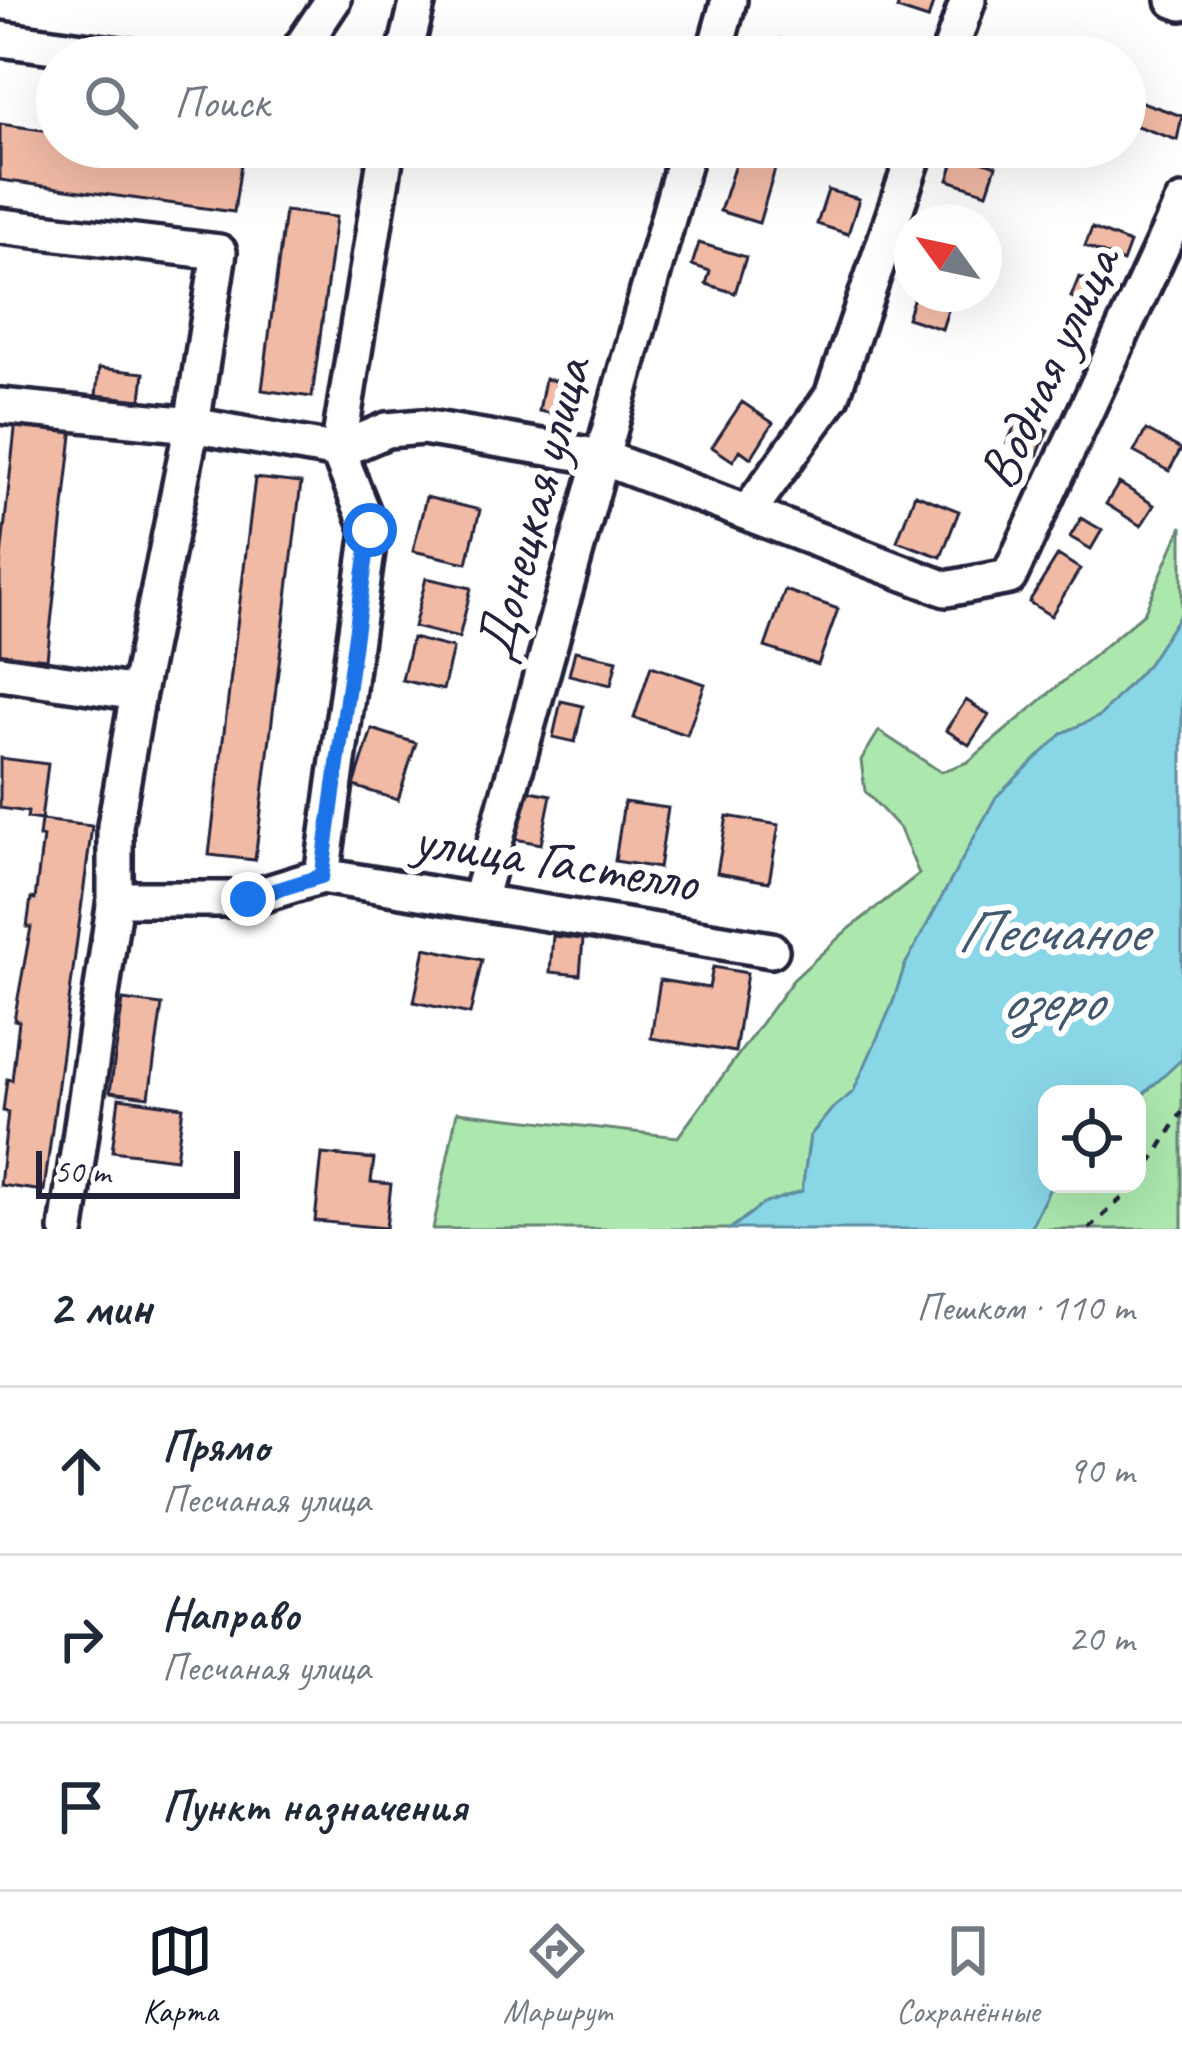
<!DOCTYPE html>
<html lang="ru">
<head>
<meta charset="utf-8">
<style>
  body { margin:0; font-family:Caveat,sans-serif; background:#f2f2f3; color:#1f2937 }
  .controls { position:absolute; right:36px; bottom:36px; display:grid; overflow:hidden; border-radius:24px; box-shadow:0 12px 48px #0002 }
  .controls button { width:108px; height:108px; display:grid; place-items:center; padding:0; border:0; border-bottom:3px solid #e0e1e3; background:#fff; color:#1f2937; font:60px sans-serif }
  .compass { position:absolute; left:894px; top:204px; width:108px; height:108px; border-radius:50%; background:#fff; box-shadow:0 12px 48px #0002; rotate:303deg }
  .scale { position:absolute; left:36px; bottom:30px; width:204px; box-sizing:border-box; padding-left:12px; border:6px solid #22223b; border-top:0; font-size:33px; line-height:42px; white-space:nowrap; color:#22223b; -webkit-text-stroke:9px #fff; paint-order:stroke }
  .stop { position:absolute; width:36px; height:36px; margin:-27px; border:9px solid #1a73e8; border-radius:50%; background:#fff }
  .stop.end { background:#1a73e8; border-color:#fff; box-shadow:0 3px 12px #0008 }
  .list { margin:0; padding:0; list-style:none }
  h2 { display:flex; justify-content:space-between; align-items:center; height:156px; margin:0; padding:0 48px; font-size:51px }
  h2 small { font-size:39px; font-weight:400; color:#747a83 }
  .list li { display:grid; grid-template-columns:78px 1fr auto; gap:36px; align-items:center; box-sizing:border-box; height:168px; padding:0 48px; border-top:3px solid #e0e1e3 }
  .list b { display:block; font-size:45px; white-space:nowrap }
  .list p { margin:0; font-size:39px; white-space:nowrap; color:#747a83 }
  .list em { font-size:39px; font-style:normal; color:#747a83 }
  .icon { flex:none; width:66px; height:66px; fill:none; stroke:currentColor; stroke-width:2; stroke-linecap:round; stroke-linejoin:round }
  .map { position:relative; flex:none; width:1182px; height:1229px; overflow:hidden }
  .search { position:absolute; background:#fff; box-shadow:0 12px 48px #0002; left:36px; right:36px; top:36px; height:132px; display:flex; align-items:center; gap:30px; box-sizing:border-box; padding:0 42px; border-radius:66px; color:#747a83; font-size:45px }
  .sheet { height:660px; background:#fff }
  nav { display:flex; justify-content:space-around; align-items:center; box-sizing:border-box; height:168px; border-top:3px solid #e0e1e3; background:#fff; font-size:33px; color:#747a83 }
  nav a { display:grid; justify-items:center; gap:6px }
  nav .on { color:#111827 }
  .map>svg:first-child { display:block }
  .green { fill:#ace8ae; stroke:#678574; stroke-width:3 }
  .water { fill:#89d6e7; stroke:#608ea2; stroke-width:3 }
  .building { fill:#f1baa5; stroke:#22223b; stroke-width:3 }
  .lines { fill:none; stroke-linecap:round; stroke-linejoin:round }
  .minor-casing { stroke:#22223b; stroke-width:42 }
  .path { stroke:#22223b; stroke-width:4.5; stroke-dasharray:9 9; stroke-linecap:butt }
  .minor { stroke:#fff; stroke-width:33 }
  .route { stroke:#1a73e8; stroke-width:15 }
  .labels { text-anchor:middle; stroke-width:12; stroke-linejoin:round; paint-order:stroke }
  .street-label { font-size:57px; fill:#22223b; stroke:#fff }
  .water-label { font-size:60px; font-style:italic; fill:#41586f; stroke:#fff }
</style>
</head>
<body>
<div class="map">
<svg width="1182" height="1229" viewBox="0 0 1182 1229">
  <rect width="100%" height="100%" fill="#fff"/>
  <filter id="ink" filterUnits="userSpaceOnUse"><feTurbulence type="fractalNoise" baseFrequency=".00833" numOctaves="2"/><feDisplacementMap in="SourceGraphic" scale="24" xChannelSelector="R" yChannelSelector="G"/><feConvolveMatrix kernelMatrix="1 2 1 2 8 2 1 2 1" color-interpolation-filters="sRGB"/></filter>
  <g filter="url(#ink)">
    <path class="green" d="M 1182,526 L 1182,612 L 1148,664 L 1100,716 L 1063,733 L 905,965 L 892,1005 L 853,1093 L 832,1109 L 810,1136 L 802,1191 L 763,1204 L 730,1229 L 433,1229 L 457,1112 L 678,1137 L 793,980 L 844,933 L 919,874 L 900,829 L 865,791 L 861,760 L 879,731 L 941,772 L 968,762 L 1144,613 Z
      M 1182,1059 L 1182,1229 L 1030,1229 L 1052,1184 L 1137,1184 L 1137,1100 Z"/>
    <path class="water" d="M 1182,612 L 1182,1059 L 1137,1100 L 1137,1094 L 1047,1094 L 1047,1184 L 1052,1184 L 1030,1229 L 730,1229 L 763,1204 L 802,1191 L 810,1136 L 832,1109 L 853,1092 L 892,1005 L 905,965 L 996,797 L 1063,733 L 1100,716 L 1148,664 Z"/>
    <path class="building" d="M 900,0 L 934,0 L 928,19 L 897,9 Z
      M 781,39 L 819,51 L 817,57 L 775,57 Z
      M 1133,99 L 1182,116 L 1177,140 L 1125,122 Z
      M 0,124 L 57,132 L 57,147 L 171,147 L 242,157 L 234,212 L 0,180 Z
      M 849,147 L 882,147 L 877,164 L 847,154 Z
      M 957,152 L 996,166 L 987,193 L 948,180 Z
      M 738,155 L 776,166 L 759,223 L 720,211 Z
      M 828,190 L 859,199 L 848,234 L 817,224 Z
      M 285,211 L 336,217 L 312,397 L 262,390 Z
      M 1092,228 L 1130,243 L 1123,262 L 1085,246 Z
      M 699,243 L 746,257 L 735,293 L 706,284 L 710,271 L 692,265 Z
      M 1079,277 L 1106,288 L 1098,308 L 1071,297 Z
      M 915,294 L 951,301 L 942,329 L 907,318 Z
      M 99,368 L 144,373 L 141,400 L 96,395 Z
      M 545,379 L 567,383 L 560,415 L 539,411 Z
      M 742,402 L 773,423 L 751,458 L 740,450 L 733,461 L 712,447 Z
      M 1019,417 L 1048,430 L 1037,456 L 1007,443 Z
      M 16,420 L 73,426 L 47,659 L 0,654 L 0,567 Z
      M 1146,430 L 1181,449 L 1169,471 L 1134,452 Z
      M 255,478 L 301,483 L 255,860 L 209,855 Z
      M 1119,483 L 1154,505 L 1141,526 L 1106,504 Z
      M 915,494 L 959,511 L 941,557 L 897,541 Z
      M 426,497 L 480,510 L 467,563 L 413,551 Z
      M 1081,518 L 1102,530 L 1091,549 L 1070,537 Z
      M 1058,555 L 1080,569 L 1051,616 L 1029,602 Z
      M 426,578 L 471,588 L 459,638 L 414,627 Z
      M 785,590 L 838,609 L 818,665 L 765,647 Z
      M 412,638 L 453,648 L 443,690 L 402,680 Z
      M 575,651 L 617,660 L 611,685 L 569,675 Z
      M 651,666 L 705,684 L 687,735 L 634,718 Z
      M 966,700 L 989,715 L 969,745 L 946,730 Z
      M 561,701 L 583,706 L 575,742 L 553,737 Z
      M 372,729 L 416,743 L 398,800 L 354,786 Z
      M 0,758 L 48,764 L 41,820 L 27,818 L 28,812 L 0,808 Z
      M 525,790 L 551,795 L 541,844 L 515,839 Z
      M 624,802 L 668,808 L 659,868 L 615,861 Z
      M 727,816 L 779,825 L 769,882 L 717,873 Z
      M 41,820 L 92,826 L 44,1191 L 0,1185 L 8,1112 L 3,1111 L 7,1079 L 12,1080 L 19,1021 L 14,1020 L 31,927 L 27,927 L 31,898 L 35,899 L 43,837 L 39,837 Z
      M 553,936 L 583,939 L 580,975 L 550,972 Z
      M 425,948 L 482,960 L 470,1014 L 414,1002 Z
      M 713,967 L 747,973 L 735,1052 L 651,1038 L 660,980 L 709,988 Z
      M 123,1000 L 162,1005 L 149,1097 L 110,1092 Z
      M 119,1098 L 183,1107 L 176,1159 L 112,1151 Z
      M 322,1154 L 374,1159 L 371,1182 L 391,1184 L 386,1228 L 315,1221 Z"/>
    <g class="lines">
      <g class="minor-casing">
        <path id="minor" d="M 1174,0 L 1182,3
          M 0,39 L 136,57
          M 295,57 L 333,0
          M 404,57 L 418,0
          M 713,57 L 729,0
          M 948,57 L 968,0
          M 0,226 L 219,252 L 192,425 L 138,693 L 115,826 L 115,899
          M 0,406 L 192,425 L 338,451 L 387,430 L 423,427 L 601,457 L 946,589 L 1009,577 L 1182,203
          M 748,512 L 832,396 L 917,147
          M 0,673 L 138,693
          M 322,876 L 771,950
          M 479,900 L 688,147
          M 67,1229 L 115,899 L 248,899 L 322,876 L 370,530 L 338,451 L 387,147"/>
      </g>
      <path class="path" d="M 1089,1229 L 1138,1183 L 1182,1112"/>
      <use href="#minor" class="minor"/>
    </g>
  </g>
  <g class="lines" filter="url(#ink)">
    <path class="route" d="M 248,899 L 322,876 L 370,530"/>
  </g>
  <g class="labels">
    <g class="street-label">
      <text transform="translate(1047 367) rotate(-65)" y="20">Водная улица</text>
      <text transform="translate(531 509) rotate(-75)" y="20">Донецкая улица</text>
      <text transform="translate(556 859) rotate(9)" y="20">улица Гастелло</text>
    </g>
    <g class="water-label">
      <text x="1051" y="951">Песчаное<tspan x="1051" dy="69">озеро</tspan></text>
    </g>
  </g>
</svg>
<div class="controls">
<button><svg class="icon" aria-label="locate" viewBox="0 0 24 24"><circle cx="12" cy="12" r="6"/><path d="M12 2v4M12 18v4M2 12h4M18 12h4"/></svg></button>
</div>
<svg class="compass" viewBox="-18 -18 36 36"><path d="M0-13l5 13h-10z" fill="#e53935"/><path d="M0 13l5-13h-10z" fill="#747a83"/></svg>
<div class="scale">50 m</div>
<div class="stop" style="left:370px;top:530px"></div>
<div class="stop end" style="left:248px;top:899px"></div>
<div class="search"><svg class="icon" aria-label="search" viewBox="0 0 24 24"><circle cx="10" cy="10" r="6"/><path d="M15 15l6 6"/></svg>Поиск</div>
</div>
<section class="sheet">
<h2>2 мин<small>Пешком · 110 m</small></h2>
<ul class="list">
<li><svg class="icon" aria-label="ahead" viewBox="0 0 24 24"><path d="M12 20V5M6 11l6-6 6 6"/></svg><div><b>Прямо</b><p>Песчаная улица</p></div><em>90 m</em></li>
<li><svg class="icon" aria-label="right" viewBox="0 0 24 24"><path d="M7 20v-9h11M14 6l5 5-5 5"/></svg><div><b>Направо</b><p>Песчаная улица</p></div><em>20 m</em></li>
<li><svg class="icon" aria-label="arrive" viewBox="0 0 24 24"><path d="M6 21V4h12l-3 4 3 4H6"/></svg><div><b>Пункт назначения</b></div></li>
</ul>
</section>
<nav>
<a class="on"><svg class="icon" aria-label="map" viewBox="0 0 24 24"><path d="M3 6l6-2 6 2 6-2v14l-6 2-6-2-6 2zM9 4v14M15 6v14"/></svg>Карта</a>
<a><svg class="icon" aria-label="directions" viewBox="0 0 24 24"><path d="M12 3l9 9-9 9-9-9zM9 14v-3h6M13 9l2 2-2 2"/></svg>Маршрут</a>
<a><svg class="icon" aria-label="saved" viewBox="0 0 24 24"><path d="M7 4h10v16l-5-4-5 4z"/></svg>Сохранённые</a>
</nav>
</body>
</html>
